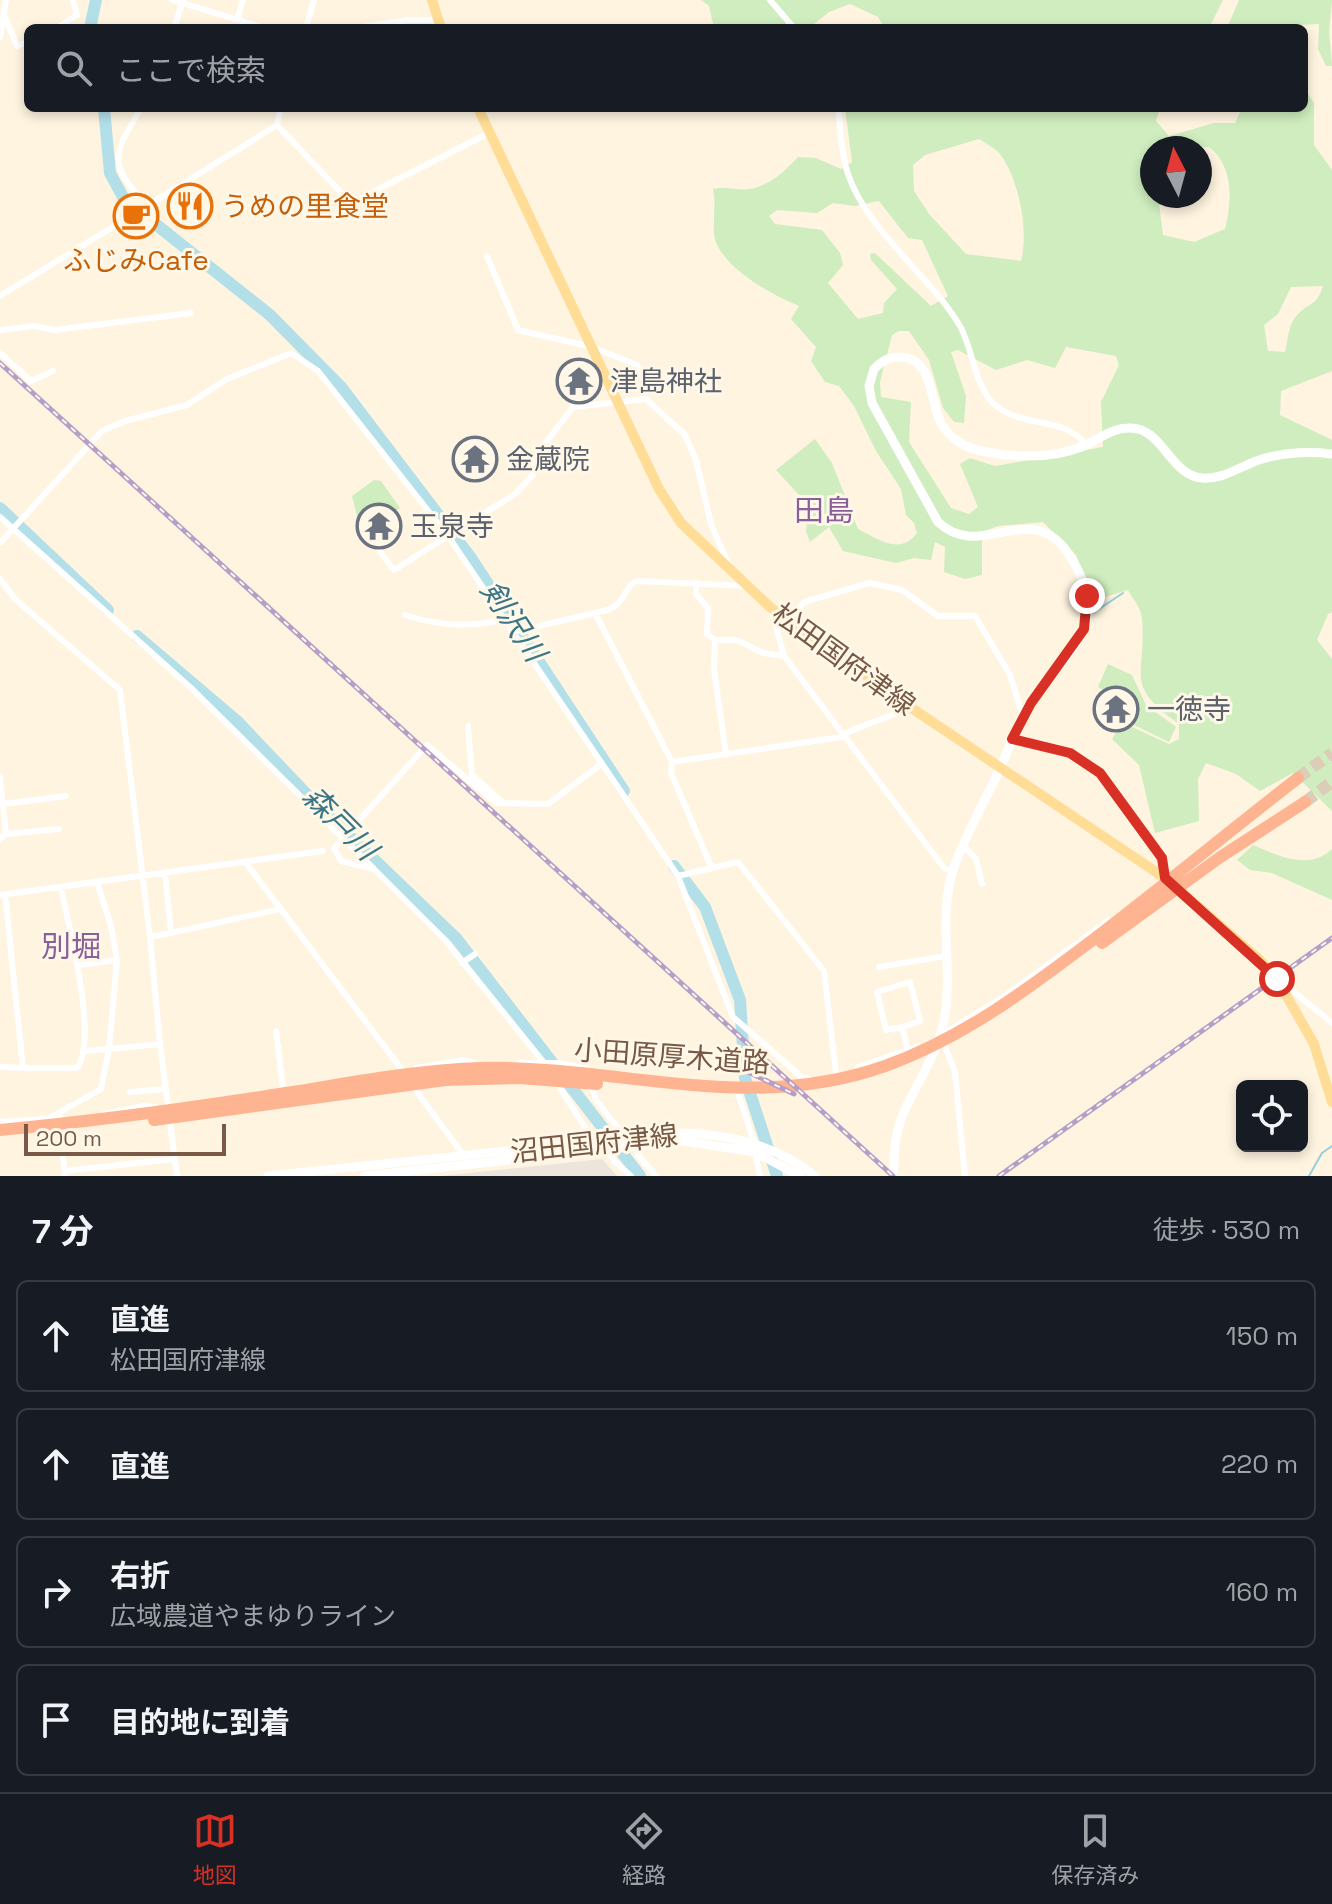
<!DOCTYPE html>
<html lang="ja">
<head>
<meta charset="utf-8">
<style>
  body { margin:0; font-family:"Space Grotesk","Noto Sans JP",sans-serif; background:#20242c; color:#f1f3f6 }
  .controls { position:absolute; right:24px; bottom:24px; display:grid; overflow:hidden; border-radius:12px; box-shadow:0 4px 12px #0003 }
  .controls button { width:72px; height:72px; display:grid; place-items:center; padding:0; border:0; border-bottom:2px solid #363941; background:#171b24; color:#f1f3f6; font:40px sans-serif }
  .compass { position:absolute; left:1140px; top:136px; width:72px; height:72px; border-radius:50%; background:#171b24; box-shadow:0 4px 12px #0003; rotate:354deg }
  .scale { position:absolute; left:24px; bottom:20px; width:202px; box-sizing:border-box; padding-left:8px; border:4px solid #775945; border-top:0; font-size:22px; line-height:28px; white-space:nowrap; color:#775945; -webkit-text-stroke:6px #fff7e8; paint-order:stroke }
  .stop { position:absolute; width:24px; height:24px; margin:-18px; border:6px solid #d93025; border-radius:50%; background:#fff }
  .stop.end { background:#d93025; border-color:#fff; box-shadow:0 2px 8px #0008 }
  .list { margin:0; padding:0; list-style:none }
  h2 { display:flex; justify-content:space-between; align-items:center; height:104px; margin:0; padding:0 32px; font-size:34px }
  h2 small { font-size:26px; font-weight:400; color:#9ea1a6 }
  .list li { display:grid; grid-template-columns:52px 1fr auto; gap:24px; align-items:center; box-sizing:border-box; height:112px; margin:0 16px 16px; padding:0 16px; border:2px solid #363941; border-radius:12px }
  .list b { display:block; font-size:30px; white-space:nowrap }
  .list p { margin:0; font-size:26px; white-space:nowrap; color:#9ea1a6 }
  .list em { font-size:26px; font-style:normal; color:#9ea1a6 }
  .icon { flex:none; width:44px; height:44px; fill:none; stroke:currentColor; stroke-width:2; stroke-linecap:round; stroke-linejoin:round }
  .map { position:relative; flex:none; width:1332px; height:1176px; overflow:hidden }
  .search { position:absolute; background:#171b24; box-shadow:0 4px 12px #0003; left:24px; right:24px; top:24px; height:88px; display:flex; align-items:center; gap:20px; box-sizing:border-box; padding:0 28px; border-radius:12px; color:#9ea1a6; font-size:30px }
  .sheet { height:616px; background:#171b24 }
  nav { display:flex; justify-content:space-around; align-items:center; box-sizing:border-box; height:112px; border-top:2px solid #363941; background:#171b24; font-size:22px; color:#9ea1a6 }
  nav a { display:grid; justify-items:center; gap:4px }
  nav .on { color:#d93025 }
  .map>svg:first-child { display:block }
  .industrial { fill:#ece5dc }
  .green { fill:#cfedbe; fill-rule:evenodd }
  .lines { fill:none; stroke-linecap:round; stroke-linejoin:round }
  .stream { stroke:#99cedc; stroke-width:2 }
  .river { stroke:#b3dfe9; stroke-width:12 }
  .highway-tunnel { stroke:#dccdb9; stroke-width:12; stroke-dasharray:12 6; stroke-linecap:butt }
  .street { stroke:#fff; stroke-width:6 }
  .secondary { stroke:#fff; stroke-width:9 }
  .primary { stroke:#ffdd96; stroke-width:10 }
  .highway { stroke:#feb391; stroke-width:12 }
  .rail-casing { stroke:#b79ec8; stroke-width:5 }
  .rail { stroke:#fff7e8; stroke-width:2; stroke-dasharray:6; stroke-linecap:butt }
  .route { stroke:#d93025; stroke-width:10 }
  .labels { text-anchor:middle; stroke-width:6; stroke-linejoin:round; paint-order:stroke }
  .food-label { font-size:28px; fill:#c56008; stroke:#fff7e8; text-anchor:start }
  .worship-label { font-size:28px; fill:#5b616d; stroke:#fff7e8; text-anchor:start }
  .street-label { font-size:28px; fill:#775945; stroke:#fff7e8 }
  .neighbourhood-label { font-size:30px; fill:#8a609b; stroke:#fff7e8 }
  .water-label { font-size:30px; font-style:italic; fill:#3b7686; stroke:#fff7e8 }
</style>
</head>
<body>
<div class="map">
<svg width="1332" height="1176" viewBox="0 0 1332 1176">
  <rect width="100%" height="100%" fill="#fef4e0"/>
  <path class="industrial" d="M 602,1159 L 617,1176 L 441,1176 Z"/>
  <path class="green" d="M 701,0 L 1223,0 L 1209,28 L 885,28 L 878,17 L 850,4 L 829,12 L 809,28 L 714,28 L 709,6 Z
    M 1239,0 L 1332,0 L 1329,31 L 1332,66 L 1326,66 L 1318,49 L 1319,24 L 1227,28 Z
    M 1304,87 L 1314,103 L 1314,145 L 1332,170 L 1332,371 L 1281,391 L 1280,415 L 1332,440 L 1332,612 L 1328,614 L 1317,640 L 1332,659 L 1332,811 L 1293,773 L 1260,791 L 1236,774 L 1206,763 L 1198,779 L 1199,821 L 1155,833 L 1139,765 L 1112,739 L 1119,728 L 1132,727 L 1169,744 L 1179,739 L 1179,724 C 1122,684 1147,676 1142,619 C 1142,609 1133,599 1128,590 L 1094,600 L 1076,555 L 1043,522 L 998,526 L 982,532 L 982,575 L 965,579 L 944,572 L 945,547 L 935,542 L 931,560 L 914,558 L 896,563 L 843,551 L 829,527 L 810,542 L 806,531 L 809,506 L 776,470 L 815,439 L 832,463 L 858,529 C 878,539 900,556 917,533 L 914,523 L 906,515 L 901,489 L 876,451 L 854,406 L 839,386 L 825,382 L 811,361 L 816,347 L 791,319 L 799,306 C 772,295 718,266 714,234 C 713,219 716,205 713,189 C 726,186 739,191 751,189 C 772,184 785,171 798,157 L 816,158 L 841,169 L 852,162 L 845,108 L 1160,108 L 1156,121 L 1169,136 L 1214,123 L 1235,123 L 1242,108 L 1304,108 ZM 979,139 C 985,143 995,148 1000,154 C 1019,179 1029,231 1021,261 L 966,254 L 929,214 L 914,191 L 913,165 L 925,155 ZM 1209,147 C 1234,166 1232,202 1225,229 L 1194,242 L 1163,235 L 1158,196 L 1152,196 L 1152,148 ZM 879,201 L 908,238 L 922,240 L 948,296 L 931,306 L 875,253 L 870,254 L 871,260 L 897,289 L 884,303 L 883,313 L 858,319 L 828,283 L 843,265 L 840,253 L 822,230 L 775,224 L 769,216 L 777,210 L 817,213 L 833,203 L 854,206 ZM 1323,286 C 1316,307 1311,301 1298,314 C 1288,324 1288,340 1285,352 L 1268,351 L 1264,325 L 1278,314 L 1291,287 ZM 899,331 L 909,331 L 929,360 L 943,408 L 954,422 L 964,423 L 966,396 L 951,352 L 958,350 L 996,370 L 1027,360 L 1055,368 L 1066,347 L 1116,356 L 1119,365 L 1101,402 L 1103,447 L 995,466 L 970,458 L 960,464 L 978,507 L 969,514 L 951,508 L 909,442 L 911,402 L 881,397 L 880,382 L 892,335 Z
    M 374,480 L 381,481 L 400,508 L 370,530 L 357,516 L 352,496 Z
    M 1108,664 L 1132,675 L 1146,705 L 1176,727 L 1169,742 L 1128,722 L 1120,724 L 1127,702 L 1098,687 Z
    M 1253,845 C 1278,856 1309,871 1332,849 L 1332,900 L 1272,873 L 1250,870 L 1237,860 Z"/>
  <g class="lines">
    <path class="stream" d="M 1093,613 L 1123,593
      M 1309,1176 L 1322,1153 L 1332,1146"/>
    <path class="river" d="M 90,28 L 96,0
      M 104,108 L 110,173 L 124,199 L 270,315 L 341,387 L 471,558 L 624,791
      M 0,508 L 108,610
      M 137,636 L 237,721 L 313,801 L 456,938 L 640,1176
      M 674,866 L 705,907 L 740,1000 L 745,1078 L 777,1176"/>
    <path class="highway-tunnel" d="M 1298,778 L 1332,753
      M 1305,802 L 1332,782"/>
    <path class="street" d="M 172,0 L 265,28
      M 770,0 L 794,28
      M 5,17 L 17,46 L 28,42
      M 237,20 L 243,0
      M 57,28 L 77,15 L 73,0
      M 174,28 L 183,1
      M 306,28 L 314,0
      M 357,28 L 407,20 L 438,20
      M 0,37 L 6,0
      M 141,108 C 112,156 108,164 147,205
      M 838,108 C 841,130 841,154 848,174 C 867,231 930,275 960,326 C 973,349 974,385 994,404 C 1021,429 1064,415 1086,445
      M 277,125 L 351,203 L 489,133
      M 487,256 L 518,330 L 592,347 L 637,365 L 641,371
      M 0,296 C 93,239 185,183 277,125 L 281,108
      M 0,330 L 34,326 L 55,330 L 191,313
      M 0,353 L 31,381 L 53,371
      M 0,517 L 191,688 L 374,869
      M 0,543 L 102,431 L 125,421 L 187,405 L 225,380 L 291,353 L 318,371 L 448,536 L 678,876 L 733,1017 L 804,1079 L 808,1078
      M 380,552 L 394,570 L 515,494 L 532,476 L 537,454 L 573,407 L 646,399 L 685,435 L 696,460 L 711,524 L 729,566
      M 0,579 L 16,600 L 120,690 L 150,937
      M 696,583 L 696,594 L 708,608 L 707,634 L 715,640 L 714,670 L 726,755
      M 771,608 L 784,656 L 944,868 L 953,871
      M 595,613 L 672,762 L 671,773 L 711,866
      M 405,615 C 438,626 471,628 505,619
      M 789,621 L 804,602 L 869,583 L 902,590 L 938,616 L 975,616 L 1010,675 L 1023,716
      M 513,632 L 608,610 C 627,601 622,590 636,581 L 748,586
      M 715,640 L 737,640 L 763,653 L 784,656
      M 468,726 L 472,775 L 503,803
      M 1012,739 L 1073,754 L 1100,773 L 1162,858 L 1165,877
      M 672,762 L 842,737 C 848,728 894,717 910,707
      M 0,777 L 6,834 L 0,839
      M 3,804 L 66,796
      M 6,834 L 59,829
      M 963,845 L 976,859 L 982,884
      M 246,863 L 406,1075
      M 678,876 L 738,862 L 824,971 L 836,1073
      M 97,882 L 111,926 L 117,960
      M 5,894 L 23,1068 L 77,1068 C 99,1038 68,925 61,887
      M 0,895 L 323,851
      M 171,933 L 280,909
      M 462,963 L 475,954
      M 79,965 L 117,960 L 109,1049 L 160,1044 L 150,937 L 171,933 L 165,874
      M 879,967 L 946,956
      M 1282,982 L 1332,1023
      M 902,1027 L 920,1021 L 910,982 L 877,992 L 886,1030 L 902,1027 L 908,1050
      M 276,1031 L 283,1088
      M 940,1036 L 1005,996 L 1109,920
      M 942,1039 L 955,1072 L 965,1176
      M 160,1044 L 177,1176
      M 519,1063 L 560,1063 L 587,1069
      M 545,1064 L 445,940 L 374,869 L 341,861 L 334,848 L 427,745 L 496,803 L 548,804 L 600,765
      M 0,1067 L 23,1068
      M 858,1067 L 919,1046
      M 416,1068 L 463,1060 L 475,1063
      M 555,1080 L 594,1142
      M 412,1085 L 464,1156
      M 591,1085 L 596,1100 L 618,1128
      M 736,1086 L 754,1143
      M 130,1092 L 165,1089
      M 104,1114 L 144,1106 L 156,1107
      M 51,1117 L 101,1089 L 109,1049 L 85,1051
      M 0,1122 L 61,1118
      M 608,1149 L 614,1161 L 631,1176
      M 755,1152 L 760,1176
      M 638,1155 L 656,1176
      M 63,1157 L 65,1176
      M 64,1171 L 175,1159"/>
    <path class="secondary" d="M 894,1171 C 892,1105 922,1092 940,1036 C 958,981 935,922 954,867 C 966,835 983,804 998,773 C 1009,749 1017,724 1031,702 C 1047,677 1074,654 1084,627 C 1094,602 1082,574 1068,553 C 1029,497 982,563 938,522 L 872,403 L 869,386 L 874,369 C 881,361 889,356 901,357 C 935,359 929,403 942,425 C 951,439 966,448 982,451 C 1016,458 1052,459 1084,446 C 1099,439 1112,428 1129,428 C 1163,427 1169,475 1202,478 C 1222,480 1241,466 1259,460 C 1284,452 1307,451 1332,454
      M 268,1176 L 680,1133 C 729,1134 776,1145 815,1176
      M 365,1176 L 683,1141 L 755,1152 L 800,1176"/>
    <path class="primary" d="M 432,0 L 441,28
      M 478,108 L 659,489 L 681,523 L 770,607 L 910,707 L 1165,878 L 1260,960 L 1277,979 L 1314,1044 L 1332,1102"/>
    <path class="highway" d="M 1102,943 L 1219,858 L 1305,802
      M 154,1120 L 445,1080 L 519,1078 L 597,1084
      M 0,1130 C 96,1121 191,1108 286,1093 C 350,1083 416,1070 481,1068 C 620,1065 747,1115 885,1066 C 963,1038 1028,989 1094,939 C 1163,886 1230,831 1298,778"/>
    <g class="rail-casing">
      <path id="rail" d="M 0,363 L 893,1176
        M 742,1069 L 794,1094
        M 999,1176 L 1332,938"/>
    </g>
    <use href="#rail" class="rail"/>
  </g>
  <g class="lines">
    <path class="route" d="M 1087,596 L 1084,629 L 1031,703 L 1012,739 L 1070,753 L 1100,773 L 1162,858 L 1165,878 L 1277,979"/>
  </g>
  <defs>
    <g id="restaurant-ring" transform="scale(2.3)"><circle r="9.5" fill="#fff7e8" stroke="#e8710a" stroke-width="1.5"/><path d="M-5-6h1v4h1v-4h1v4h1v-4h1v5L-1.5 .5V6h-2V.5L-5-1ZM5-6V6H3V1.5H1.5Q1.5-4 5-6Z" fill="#e8710a"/></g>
    <g id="cafe-ring" transform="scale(2.3)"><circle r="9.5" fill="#fff7e8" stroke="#e8710a" stroke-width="1.5"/><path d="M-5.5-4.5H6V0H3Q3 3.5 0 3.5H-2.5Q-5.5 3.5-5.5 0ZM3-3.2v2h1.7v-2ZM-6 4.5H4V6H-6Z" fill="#e8710a"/></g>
    <g id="temple-ring" transform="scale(2.3)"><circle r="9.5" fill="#fff7e8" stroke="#6b7280" stroke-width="1.5"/><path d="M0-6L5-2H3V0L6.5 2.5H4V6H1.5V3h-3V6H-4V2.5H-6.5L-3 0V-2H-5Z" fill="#6b7280"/></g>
  </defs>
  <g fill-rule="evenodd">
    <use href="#restaurant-ring" x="190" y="206"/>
    <use href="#cafe-ring" x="136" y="216"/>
    <use href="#temple-ring" x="579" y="381"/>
    <use href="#temple-ring" x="475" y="459"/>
    <use href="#temple-ring" x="379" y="526"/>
    <use href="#temple-ring" x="1116" y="709"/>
  </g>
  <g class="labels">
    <g class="food-label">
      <text x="221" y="216">うめの里食堂</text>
      <text x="136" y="270" text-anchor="middle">ふじみCafe</text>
    </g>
    <g class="worship-label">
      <text x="610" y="391">津島神社</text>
      <text x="506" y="469">金蔵院</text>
      <text x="410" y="536">玉泉寺</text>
      <text x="1147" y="719">一徳寺</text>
    </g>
    <g class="street-label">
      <text transform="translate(844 659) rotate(36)" y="10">松田国府津線</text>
      <text transform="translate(672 1056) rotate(4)" y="10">小田原厚木道路</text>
      <text transform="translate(594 1143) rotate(-6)" y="10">沼田国府津線</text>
    </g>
    <g class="neighbourhood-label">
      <text x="824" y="521">田島</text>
      <text x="71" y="957">別堀</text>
    </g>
    <g class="water-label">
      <text transform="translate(513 621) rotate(56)" y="10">剣沢川</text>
      <text transform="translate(340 823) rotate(45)" y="10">森戸川</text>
    </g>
  </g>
</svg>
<div class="controls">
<button><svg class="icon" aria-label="locate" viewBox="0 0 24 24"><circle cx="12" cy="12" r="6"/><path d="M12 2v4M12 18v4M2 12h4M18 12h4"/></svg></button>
</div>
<svg class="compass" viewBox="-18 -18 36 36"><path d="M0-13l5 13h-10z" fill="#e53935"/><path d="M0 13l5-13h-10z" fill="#9ea1a6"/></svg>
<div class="scale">200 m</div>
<div class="stop" style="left:1277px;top:979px"></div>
<div class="stop end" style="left:1087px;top:596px"></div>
<div class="search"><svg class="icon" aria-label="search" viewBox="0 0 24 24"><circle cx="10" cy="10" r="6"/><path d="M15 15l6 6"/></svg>ここで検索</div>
</div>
<section class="sheet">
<h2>7 分<small>徒歩 · 530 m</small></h2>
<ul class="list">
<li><svg class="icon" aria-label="ahead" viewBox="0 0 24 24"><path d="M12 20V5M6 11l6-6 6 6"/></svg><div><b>直進</b><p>松田国府津線</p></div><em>150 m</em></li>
<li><svg class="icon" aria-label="ahead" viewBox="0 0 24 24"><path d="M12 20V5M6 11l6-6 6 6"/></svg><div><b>直進</b></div><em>220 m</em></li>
<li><svg class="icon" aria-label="right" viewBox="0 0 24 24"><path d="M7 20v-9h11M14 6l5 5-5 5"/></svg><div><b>右折</b><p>広域農道やまゆりライン</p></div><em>160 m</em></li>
<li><svg class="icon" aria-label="arrive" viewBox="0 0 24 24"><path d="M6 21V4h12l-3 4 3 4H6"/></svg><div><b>目的地に到着</b></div></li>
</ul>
</section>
<nav>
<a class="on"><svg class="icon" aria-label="map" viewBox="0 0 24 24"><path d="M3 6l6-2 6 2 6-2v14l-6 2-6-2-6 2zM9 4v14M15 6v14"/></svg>地図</a>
<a><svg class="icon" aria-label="directions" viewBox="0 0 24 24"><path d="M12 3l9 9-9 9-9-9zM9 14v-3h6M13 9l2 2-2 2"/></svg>経路</a>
<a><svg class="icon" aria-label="saved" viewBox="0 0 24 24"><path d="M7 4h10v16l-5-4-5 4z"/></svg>保存済み</a>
</nav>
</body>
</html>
